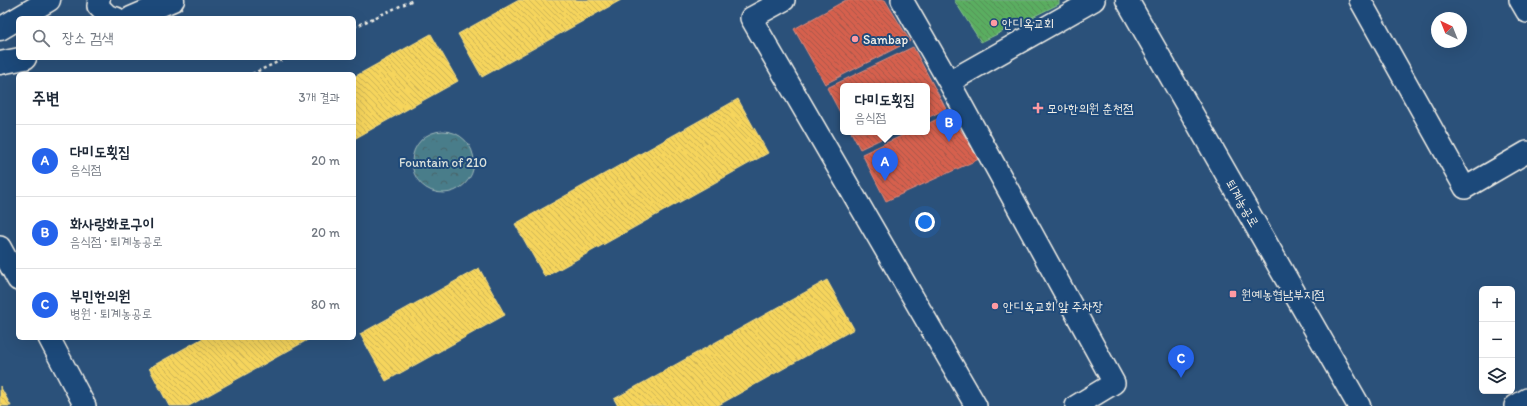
<!DOCTYPE html>
<html lang="ko">
<head>
<meta charset="utf-8">
<style>
  body { margin:0; font-family:Itim,"Poor Story",sans-serif; background:#f2f2f3; color:#1f2937 }
  .controls { position:absolute; right:12px; bottom:12px; display:grid; overflow:hidden; border-radius:6px; box-shadow:0 4px 16px #0002 }
  .controls button { width:36px; height:36px; display:grid; place-items:center; padding:0; border:0; border-bottom:1px solid #e0e1e3; background:#fff; color:#1f2937; font:20px sans-serif }
  .compass { position:absolute; left:1431px; top:12px; width:36px; height:36px; border-radius:50%; background:#fff; box-shadow:0 4px 16px #0002; rotate:317deg }
  .you { position:absolute; left:925px; top:222px; width:14px; height:14px; margin:-10px; border:3px solid #fff; border-radius:50%; background:#1a73e8; box-shadow:0 0 0 6px #1a73e833 }
  .badge { display:grid; place-items:center; width:26px; height:26px; border-radius:50%; background:#2563eb; color:#fff; font-size:13px; font-weight:700 }
  .pin { position:absolute; translate:-50% -33px; filter:drop-shadow(0 1px 2px #0008) }
  .pin::after { content:''; position:absolute; top:21px; width:14px; height:12px; background:inherit; clip-path:polygon(0 0,100% 0,50% 100%) }
  .popup { position:absolute; left:840px; top:83px; width:90px; height:52px; box-sizing:border-box; display:grid; place-content:center; border-radius:6px; background:#fff; filter:drop-shadow(0 1px 3px #0005); font-size:13px; white-space:nowrap; color:#747a83 }
  .popup b { font-size:15px; color:#1f2937 }
  .popup::after { content:''; position:absolute; left:50%; top:100%; margin-left:-8px; border:8px solid transparent; border-top-color:#fff }
  .list { margin:0; padding:0; list-style:none }
  h2 { display:flex; justify-content:space-between; align-items:center; height:52px; margin:0; padding:0 16px; font-size:17px }
  h2 small { font-size:13px; font-weight:400; color:#747a83 }
  .list li { display:grid; grid-template-columns:26px 1fr auto; gap:12px; align-items:center; box-sizing:border-box; height:72px; padding:0 16px; border-top:1px solid #e0e1e3 }
  .list b { display:block; font-size:15px; white-space:nowrap }
  .list p { margin:0; font-size:13px; white-space:nowrap; color:#747a83 }
  .list em { font-size:13px; font-style:normal; color:#747a83 }
  .icon { flex:none; width:22px; height:22px; fill:none; stroke:currentColor; stroke-width:2; stroke-linecap:round; stroke-linejoin:round }
  .map { position:relative; flex:none; width:1527px; height:406px; overflow:hidden }
  .search { position:absolute; background:#fff; box-shadow:0 4px 16px #0002; left:16px; top:16px; width:340px; height:44px; display:flex; align-items:center; gap:10px; box-sizing:border-box; padding:0 14px; border-radius:6px; color:#747a83; font-size:15px }
  .panel { position:absolute; background:#fff; box-shadow:0 4px 16px #0002; left:16px; top:72px; width:340px; height:268px; border-radius:6px }
  .map>svg:first-child { display:block }
  .park { fill:url(#park-crowns); stroke:#9fb7b9 }
  .homes { fill:url(#homes-back-hatch); stroke:#f5dd86 }
  .shops { fill:url(#shops-back-hatch); stroke:#df8c7c }
  .public { fill:url(#public-back-hatch); stroke:#88c28a }
  .lines { fill:none; stroke-linecap:round; stroke-linejoin:round }
  .street-casing { stroke:#f4f1e8; stroke-width:24 }
  .secondary-casing { stroke:#f4f1e8; stroke-width:25 }
  .path { stroke:#f4f1e8; stroke-width:2.5; stroke-dasharray:3 3; stroke-linecap:butt }
  .street { stroke:#1f4a7a; stroke-width:21 }
  .secondary { stroke:#1f4a7a; stroke-width:22 }
  .poi-dot { fill:#ff9aa2; stroke:#1f4a7a; stroke-width:1.5 }
  .labels { text-anchor:middle; stroke-width:4; stroke-linejoin:round; paint-order:stroke }
  .poi-label { font-size:13px; fill:#f4f1e8; stroke:#1f4a7a; text-anchor:start }
  .park-label { font-size:13px; fill:#dae0da; stroke:#1f4a7a }
  .street-label { font-size:13px; fill:#f4f1e8; stroke:#1f4a7a }
</style>
</head>
<body>
<div class="map">
<svg width="1527" height="406" viewBox="0 0 1527 406">
  <defs>
    <pattern id="park-crowns" width="20" height="18" patternUnits="userSpaceOnUse"><rect width="20" height="18" fill="#4a7d8a"/><path d="M2 6a3 3 0 1 1 6 0M12 15a3 3 0 1 1 6 0" fill="none" stroke="#4a656b"/></pattern>
    <pattern id="homes-back-hatch" width="6" height="6" patternUnits="userSpaceOnUse"><rect width="6" height="6" fill="#f6d55c"/><path d="M-1 5l2 2M0 0l6 6M5-1l2 2" fill="none" stroke="#cbb256"/></pattern>
    <pattern id="shops-back-hatch" width="6" height="6" patternUnits="userSpaceOnUse"><rect width="6" height="6" fill="#d6604d"/><path d="M-1 5l2 2M0 0l6 6M5-1l2 2" fill="none" stroke="#a5584b"/></pattern>
    <pattern id="public-back-hatch" width="6" height="6" patternUnits="userSpaceOnUse"><rect width="6" height="6" fill="#5aae61"/><path d="M-1 5l2 2M0 0l6 6M5-1l2 2" fill="none" stroke="#558f59"/></pattern>
  </defs>
  <rect width="100%" height="100%" fill="#2b517a"/>
  <filter id="ink" filterUnits="userSpaceOnUse"><feTurbulence type="fractalNoise" baseFrequency=".025" numOctaves="2"/><feDisplacementMap in="SourceGraphic" scale="8" xChannelSelector="R" yChannelSelector="G"/><feConvolveMatrix kernelMatrix="1 2 1 2 8 2 1 2 1" color-interpolation-filters="sRGB"/></filter>
  <g filter="url(#ink)">
    <path class="park" d="M412 162a31 31 0 1 1 62 0a31 31 0 1 1-62 0Z"/>
    <path class="homes" d="M 519,0 L 621,0 L 482,77 L 458,34 Z
      M 431,34 L 458,81 L 354,139 L 354,77 Z
      M 738,99 L 768,153 L 545,277 L 515,224 Z
      M 479,268 L 505,315 L 386,381 L 360,334 Z
      M 827,280 L 854,329 L 717,406 L 618,406 L 614,399 Z
      M 203,338 L 311,338 L 189,406 L 169,406 L 149,368 Z
      M 0,386 L 11,406 L 0,406 Z"/>
    <path class="shops" d="M 846,0 L 885,0 L 910,41 L 825,84 L 794,29 Z
      M 913,47 L 946,109 L 927,118 L 927,86 L 843,86 L 843,118 L 827,88 Z
      M 950,113 L 979,159 L 886,201 L 862,154 L 910,132 L 927,132 L 927,124 Z
      M 851,132 L 896,132 L 860,149 Z"/>
    <path class="public" d="M 954,0 L 1059,0 L 1059,4 L 981,42 Z"/>
    <g class="lines">
      <g class="street-casing">
        <path id="street" d="M 99,0 L 98,6 L 108,16 L 116,18
          M 784,0 L 751,18 L 976,406
          M 902,0 L 949,82 L 1114,383 L 1076,406
          M 1360,0 L 1465,188 L 1527,152
          M 1520,0 L 1527,12
          M 949,82 L 1094,0
          M 0,247 L 18,280
          M 49,338 L 85,406
          M 1515,406 L 1527,399"/>
      </g>
      <g class="secondary-casing">
        <path id="secondary" d="M 1127,0 L 1359,406
          M 131,18 L 173,0
          M 0,29 L 49,0
          M 0,63 L 25,58"/>
      </g>
      <path class="path" d="M 354,27 L 413,0
        M 252,74 L 286,58"/>
      <use href="#street" class="street"/>
      <use href="#secondary" class="secondary"/>
    </g>
  </g>
  <g class="poi-dot">
    <circle cx="994" cy="23" r="4"/>
    <circle cx="855" cy="39" r="4"/>
    <path d="M1036 102h4v4h4v4h-4v4h-4v-4h-4v-4h4z"/>
    <rect x="1229" y="290" width="8" height="8" rx="2"/>
    <circle cx="995" cy="306" r="4"/>
  </g>
  <g class="labels">
    <g class="poi-label">
      <text x="1002" y="28">안디옥교회</text>
      <text x="863" y="44">Sambap</text>
      <text x="1047" y="113">모아한의원 춘천점</text>
      <text x="1241" y="299">원예농협남부지점</text>
      <text x="1003" y="311">안디옥교회 앞 주차장</text>
    </g>
    <g class="park-label">
      <text x="443" y="167">Fountain of 210</text>
    </g>
    <g class="street-label">
      <text transform="translate(1243 203) rotate(60)" y="5">퇴계농공로</text>
    </g>
  </g>
</svg>
<div class="controls">
<button>+</button>
<button>−</button>
<button><svg class="icon" aria-label="layers" viewBox="0 0 24 24"><path d="M12 4l9 5-9 5-9-5zM3 14l9 5 9-5"/></svg></button>
</div>
<svg class="compass" viewBox="-18 -18 36 36"><path d="M0-13l5 13h-10z" fill="#e53935"/><path d="M0 13l5-13h-10z" fill="#747a83"/></svg>
<div class="you"></div>
<div class="pin badge" style="left:885px;top:181px">A</div>
<div class="popup"><b>다미도횟집</b>음식점</div>
<div class="pin badge" style="left:949px;top:142px">B</div>
<div class="pin badge" style="left:1181px;top:378px">C</div>
<div class="search"><svg class="icon" aria-label="search" viewBox="0 0 24 24"><circle cx="10" cy="10" r="6"/><path d="M15 15l6 6"/></svg>장소 검색</div>
<section class="panel">
<h2>주변<small>3개 결과</small></h2>
<ul class="list">
<li><span class="badge">A</span><div><b>다미도횟집</b><p>음식점</p></div><em>20 m</em></li>
<li><span class="badge">B</span><div><b>화사랑화로구이</b><p>음식점 · 퇴계농공로</p></div><em>20 m</em></li>
<li><span class="badge">C</span><div><b>부민한의원</b><p>병원 · 퇴계농공로</p></div><em>80 m</em></li>
</ul>
</section>
</div>
</body>
</html>
